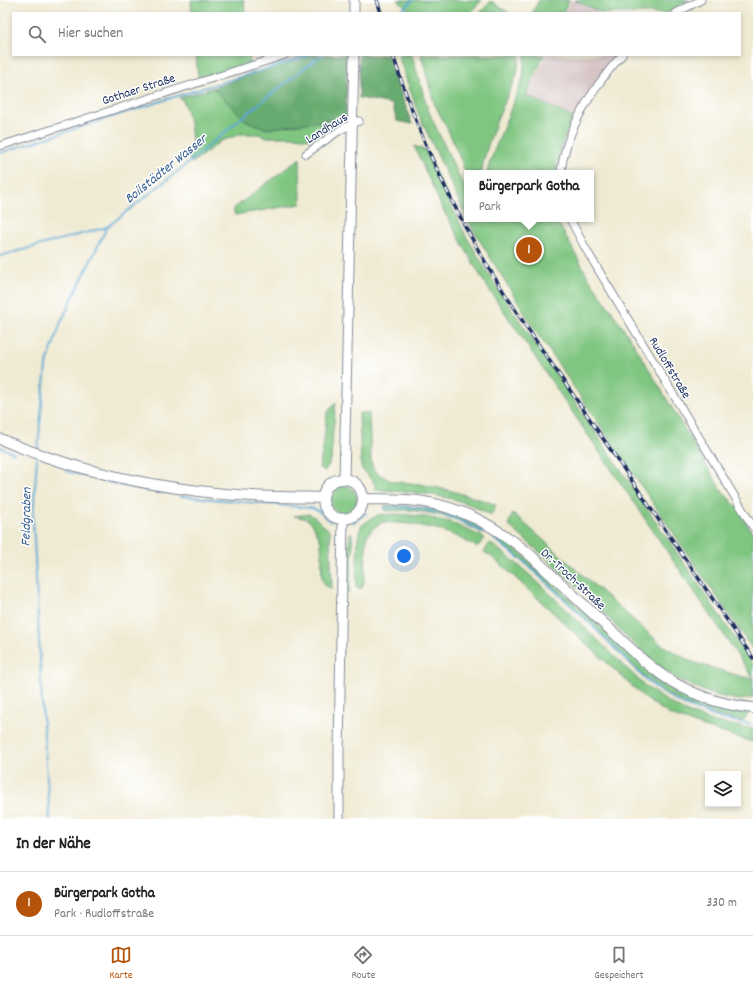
<!DOCTYPE html>
<html lang="de">
<head>
<meta charset="utf-8">
<style>
  body { margin:0; font-family:Dekko,sans-serif; background:#f2f2f2; color:#222 }
  .controls { position:absolute; right:12px; bottom:12px; display:grid; overflow:hidden; border-radius:0px; box-shadow:0 2px 6px #0003 }
  .controls button { width:36px; height:36px; display:grid; place-items:center; padding:0; border:0; border-bottom:1px solid #e0e0e0; background:#fff; color:#222; font:20px sans-serif }
  .you { position:absolute; left:404px; top:556px; width:14px; height:14px; margin:-10px; border:3px solid #fff; border-radius:50%; background:#1a73e8; box-shadow:0 0 0 6px #1a73e833 }
  .badge { display:grid; place-items:center; width:26px; height:26px; border-radius:50%; background:#b45309; color:#fff; font-size:13px; font-weight:700 }
  .pin { position:absolute; translate:-50% -50%; border:2px solid #fff; box-shadow:0 1px 4px #0006 }
  .popup { position:absolute; left:464px; top:170px; width:130px; height:52px; box-sizing:border-box; display:grid; place-content:center; border-radius:0px; background:#fff; filter:drop-shadow(0 1px 3px #0005); font-size:13px; white-space:nowrap; color:#767676 }
  .popup b { font-size:15px; color:#222 }
  .popup::after { content:''; position:absolute; left:50%; top:100%; margin-left:-8px; border:8px solid transparent; border-top-color:#fff }
  .list { margin:0; padding:0; list-style:none }
  h2 { display:flex; justify-content:space-between; align-items:center; height:52px; margin:0; padding:0 16px; font-size:17px }
  h2 small { font-size:13px; font-weight:400; color:#767676 }
  .list li { display:grid; grid-template-columns:26px 1fr auto; gap:12px; align-items:center; box-sizing:border-box; height:64px; padding:0 16px; border-top:1px solid #e0e0e0 }
  .list b { display:block; font-size:15px; white-space:nowrap }
  .list p { margin:0; font-size:13px; white-space:nowrap; color:#767676 }
  .list em { font-size:13px; font-style:normal; color:#767676 }
  .icon { flex:none; width:22px; height:22px; fill:none; stroke:currentColor; stroke-width:2; stroke-linecap:round; stroke-linejoin:round }
  .map { position:relative; flex:none; width:753px; height:819px; overflow:hidden }
  .search { position:absolute; background:#fff; box-shadow:0 2px 6px #0003; left:12px; right:12px; top:12px; height:44px; display:flex; align-items:center; gap:10px; box-sizing:border-box; padding:0 14px; border-radius:0px; color:#767676; font-size:15px }
  .sheet { height:116px; background:#fff }
  nav { display:flex; justify-content:space-around; align-items:center; box-sizing:border-box; height:56px; border-top:1px solid #e0e0e0; background:#fff; font-size:11px; color:#767676 }
  nav a { display:grid; justify-items:center; gap:2px }
  nav .on { color:#b45309 }
  .map>svg:first-child { display:block }
  .industrial { fill:#d2bfbf }
  .green { fill:#80c681; stroke:#4e7a70 }
  .forest { fill:#68ab6f; stroke:#426d66 }
  .lines { fill:none; stroke-linecap:round; stroke-linejoin:round }
  .stream { stroke:#5ba8d4; stroke-width:2 }
  .minor-casing { stroke:#858c98; stroke-width:9 }
  .tertiary-casing { stroke:#858c98; stroke-width:11 }
  .secondary-casing { stroke:#858c98; stroke-width:12 }
  .minor { stroke:#fff; stroke-width:7 }
  .tertiary { stroke:#fff; stroke-width:9 }
  .secondary { stroke:#fff; stroke-width:10 }
  .rail-casing { stroke:#1b2f5e; stroke-width:3.5 }
  .rail { stroke:#fff; stroke-width:2; stroke-dasharray:6; stroke-linecap:butt }
  .labels { text-anchor:middle; stroke-width:3; stroke-linejoin:round; paint-order:stroke }
  .street-label { font-size:13px; fill:#1b2f5e; stroke:#fff }
  .water-label { font-size:14px; font-style:italic; fill:#355f8d; stroke:#fff }
</style>
</head>
<body>
<div class="map">
<svg width="753" height="819" viewBox="0 0 753 819">
  <rect width="100%" height="100%" fill="#fff"/>
  <filter id="ink" filterUnits="userSpaceOnUse"><feTurbulence type="fractalNoise" baseFrequency=".025" numOctaves="2"/><feDisplacementMap in="SourceGraphic" scale="8" xChannelSelector="R" yChannelSelector="G"/><feConvolveMatrix kernelMatrix="1 2 1 2 8 2 1 2 1" color-interpolation-filters="sRGB"/></filter>
  <filter id="wash" filterUnits="userSpaceOnUse"><feTurbulence type="fractalNoise" baseFrequency=".012" numOctaves="4" result="noise"/><feDisplacementMap in="SourceGraphic" scale="16" xChannelSelector="R" yChannelSelector="G"/><feGaussianBlur stdDeviation="0.9" result="paint"/><feColorMatrix in="noise" values="0 0 0 0 0 0 0 0 0 0 0 0 0 0 0 0 0 1.4 0 .05"/><feComposite in="paint" operator="in"/></filter>
  <g filter="url(#wash)">
    <rect width="100%" height="100%" fill="#efead2"/>
    <path class="industrial" d="M 571,0 L 572,0 L 600,13 L 565,13 Z
      M 546,55 L 617,55 L 611,62 L 588,93 L 574,118 L 527,95 Z"/>
    <path class="green" d="M 191,0 L 244,0 L 245,13 L 192,13 Z
      M 397,0 L 482,0 L 470,13 L 412,13 Z
      M 539,0 L 569,0 L 563,13 L 532,13 Z
      M 574,0 L 689,0 L 667,13 L 602,13 Z
      M 491,1 L 509,13 L 480,13 Z
      M 196,55 L 249,55 L 250,63 L 198,78 Z
      M 398,55 L 412,55 L 428,110 L 461,181 L 467,189 L 467,219 L 546,219 L 559,224 L 587,275 L 634,344 L 721,490 L 737,507 L 753,534 L 753,650 L 535,330 L 469,223 L 418,113 Z
      M 421,55 L 520,55 L 517,74 L 497,120 L 488,145 L 483,163 L 482,173 L 467,173 L 467,178 L 462,163 L 448,130 L 434,103 Z
      M 525,55 L 544,55 L 526,95 L 573,118 C 567,133 555,157 556,173 L 487,173 L 489,164 L 523,78 Z
      M 213,88 L 245,120 L 267,129 L 346,117 L 345,123 L 319,140 L 295,137 L 263,137 L 260,134 L 241,134 L 221,141 L 192,163 L 187,155 L 192,141 L 190,123 L 183,100 L 179,98 Z
      M 414,146 L 425,150 L 466,236 L 495,284 L 753,665 L 753,698 L 738,700 L 713,695 L 687,684 L 663,670 L 621,632 L 595,603 L 544,556 L 508,525 L 513,513 L 595,586 L 662,645 L 692,662 L 743,677 L 753,678 L 484,282 L 442,208 Z
      M 300,158 L 301,204 L 235,215 L 233,209 Z
      M 336,402 L 333,432 L 331,460 L 325,471 L 319,468 L 323,448 L 327,413 Z
      M 359,413 L 369,413 L 371,460 L 373,469 L 380,475 L 392,481 L 420,484 L 452,491 L 489,502 L 496,505 L 491,515 C 484,512 478,508 471,505 C 441,493 408,492 376,490 C 376,481 366,475 361,468 Z
      M329 499a14 14 0 1 1 28 0a14 14 0 1 1-28 0Z
      M 385,505 C 408,505 431,507 453,514 C 463,517 474,523 484,528 L 482,533 L 455,519 L 434,514 L 410,510 L 385,511 Z
      M 308,514 L 313,516 L 330,531 L 332,589 L 325,585 L 322,579 L 321,542 L 313,525 L 307,519 L 294,516 Z
      M 398,514 L 421,516 L 450,522 L 485,538 L 477,547 L 458,537 L 437,529 L 410,524 L 383,522 L 373,528 L 367,536 L 364,582 L 362,588 L 356,588 L 358,536 L 361,526 L 369,520 L 378,515 Z
      M 350,533 L 352,533 L 353,549 L 349,592 L 345,592 L 346,573 Z
      M 498,538 L 503,540 L 521,553 L 647,670 L 663,683 L 681,693 L 718,708 L 749,713 L 743,721 L 722,717 L 690,706 L 662,691 L 643,675 L 597,629 L 525,561 L 496,539 Z
      M 490,543 L 514,561 L 542,586 L 644,685 L 668,702 L 687,712 L 715,722 L 753,729 L 753,742 L 704,727 L 670,715 L 646,699 L 507,570 L 492,557 L 484,552 Z"/>
    <path class="forest" d="M 306,55 L 347,55 L 346,117 L 267,129 L 245,120 L 213,88 Z
      M 359,55 L 387,55 L 412,124 L 397,121 L 392,104 L 359,98 Z"/>
    <g class="lines">
      <path class="stream" d="M 399,13 L 413,0
        M 0,153 L 177,96 L 312,55
        M 0,256 L 107,227 L 182,168 L 250,111 L 317,58 L 323,55
        M 0,447 L 14,453
        M 38,451 L 40,424 L 46,366 L 61,322 L 107,227
        M 37,457 L 33,518 L 43,723 L 50,819
        M 66,471 L 118,485 L 164,493
        M 181,496 L 311,508 L 319,511 L 331,522
        M 383,508 L 412,507 L 440,513 L 466,523 L 485,533
        M 353,523 L 366,513
        M 494,539 L 523,561 L 588,621 L 645,679 L 661,692 L 682,704 L 700,711 L 722,719 L 750,724"/>
    </g>
  </g>
  <g filter="url(#ink)">
    <g class="lines">
      <g class="minor-casing">
        <path id="minor" d="M 676,13 L 701,0
          M 0,146 L 285,55
          M 306,154 L 340,130 L 359,121
          M 561,173 C 565,130 594,86 622,55
          M 570,219 L 587,251 L 753,527"/>
      </g>
      <g class="tertiary-casing">
        <path id="tertiary" d="M 354,0 L 354,13
          M 344,479 L 354,55
          M 339,819 L 339,753 L 343,518"/>
      </g>
      <g class="secondary-casing">
        <path id="secondary" d="M 0,439 C 63,466 131,483 199,491 C 240,497 282,497 323,498
          M323 499a20 20 0 1 1 40 0a20 20 0 1 1-40 0Z
          M 363,499 C 381,499 400,499 418,501 C 462,507 495,526 528,553 L 645,662 C 651,666 656,671 662,675 C 689,694 721,705 753,708"/>
      </g>
      <use href="#minor" class="minor"/>
      <use href="#tertiary" class="tertiary"/>
      <use href="#secondary" class="secondary"/>
      <g class="rail-casing">
        <path id="rail" d="M 377,0 L 381,13
          M 393,55 C 414,124 444,190 480,253 C 513,310 552,364 589,418 C 644,498 698,578 753,658"/>
      </g>
      <use href="#rail" class="rail"/>
    </g>
  </g>
  <g class="labels">
    <g class="street-label">
      <text transform="translate(138 88) rotate(-18)" y="5">Gothaer Straße</text>
      <text transform="translate(326 127) rotate(-32)" y="5">Landhaus</text>
      <text transform="translate(671 367) rotate(59)" y="5">Rudloffstraße</text>
      <text transform="translate(574 578) rotate(43)" y="5">Dr.-Troch-Straße</text>
    </g>
    <g class="water-label">
      <text transform="translate(165 168) rotate(-39)" y="5">Boilstädter Wasser</text>
      <text transform="translate(25 517) rotate(-89)" y="5">Feldgraben</text>
    </g>
  </g>
</svg>
<div class="controls">
<button><svg class="icon" aria-label="layers" viewBox="0 0 24 24"><path d="M12 4l9 5-9 5-9-5zM3 14l9 5 9-5"/></svg></button>
</div>
<div class="you"></div>
<div class="pin badge" style="left:529px;top:250px">1</div>
<div class="popup"><b>Bürgerpark Gotha</b>Park</div>
<div class="search"><svg class="icon" aria-label="search" viewBox="0 0 24 24"><circle cx="10" cy="10" r="6"/><path d="M15 15l6 6"/></svg>Hier suchen</div>
</div>
<section class="sheet">
<h2>In der Nähe<small></small></h2>
<ul class="list">
<li><span class="badge">1</span><div><b>Bürgerpark Gotha</b><p>Park · Rudloffstraße</p></div><em>330 m</em></li>
</ul>
</section>
<nav>
<a class="on"><svg class="icon" aria-label="map" viewBox="0 0 24 24"><path d="M3 6l6-2 6 2 6-2v14l-6 2-6-2-6 2zM9 4v14M15 6v14"/></svg>Karte</a>
<a><svg class="icon" aria-label="directions" viewBox="0 0 24 24"><path d="M12 3l9 9-9 9-9-9zM9 14v-3h6M13 9l2 2-2 2"/></svg>Route</a>
<a><svg class="icon" aria-label="saved" viewBox="0 0 24 24"><path d="M7 4h10v16l-5-4-5 4z"/></svg>Gespeichert</a>
</nav>
</body>
</html>
